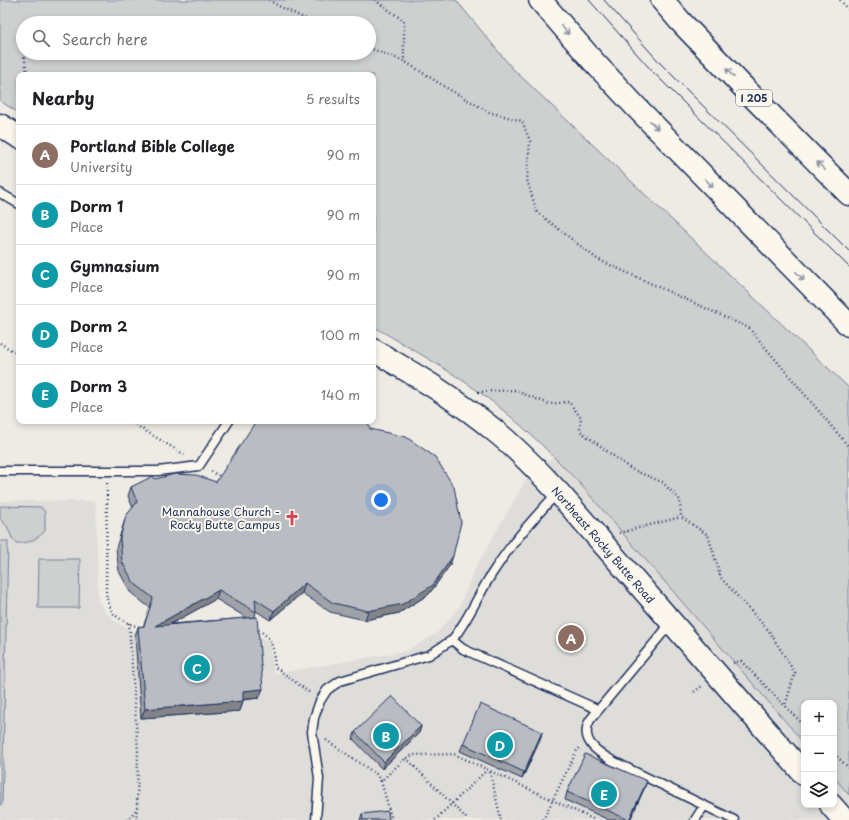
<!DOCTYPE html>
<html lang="en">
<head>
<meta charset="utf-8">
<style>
  body { margin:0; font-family:"Playpen Sans",sans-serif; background:#f6f6f6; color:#202124 }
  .controls { position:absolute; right:12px; bottom:12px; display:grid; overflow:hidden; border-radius:8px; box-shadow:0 2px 6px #0003 }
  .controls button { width:36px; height:36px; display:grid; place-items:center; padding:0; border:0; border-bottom:1px solid #e0e0e0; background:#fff; color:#202124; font:20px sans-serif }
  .you { position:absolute; left:381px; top:500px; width:14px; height:14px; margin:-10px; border:3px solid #fff; border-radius:50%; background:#1a73e8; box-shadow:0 0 0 6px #1a73e833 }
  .badge { display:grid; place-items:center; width:26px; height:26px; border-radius:50%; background:#2563eb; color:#fff; font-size:13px; font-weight:700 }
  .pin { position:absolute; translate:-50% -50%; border:2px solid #fff; box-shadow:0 1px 4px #0006 }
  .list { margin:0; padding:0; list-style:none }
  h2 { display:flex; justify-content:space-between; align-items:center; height:52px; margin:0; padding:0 16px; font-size:17px }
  h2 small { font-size:13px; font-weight:400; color:#757577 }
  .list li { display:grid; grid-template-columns:26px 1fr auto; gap:12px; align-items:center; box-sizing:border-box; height:60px; padding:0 16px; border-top:1px solid #e0e0e0 }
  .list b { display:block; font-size:15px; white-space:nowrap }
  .list p { margin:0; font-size:13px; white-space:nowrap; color:#757577 }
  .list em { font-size:13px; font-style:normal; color:#757577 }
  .icon { flex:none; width:22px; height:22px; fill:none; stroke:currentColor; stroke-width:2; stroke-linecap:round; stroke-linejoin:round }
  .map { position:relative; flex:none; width:849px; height:820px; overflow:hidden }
  .search { position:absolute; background:#fff; box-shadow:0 2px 6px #0003; left:16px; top:16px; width:360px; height:44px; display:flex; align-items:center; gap:10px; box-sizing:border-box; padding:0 14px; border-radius:22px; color:#757577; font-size:15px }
  .panel { position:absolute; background:#fff; box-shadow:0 2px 6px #0003; left:16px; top:72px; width:360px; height:352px; border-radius:8px }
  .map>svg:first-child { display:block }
  .built { fill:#deddda }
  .green { fill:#cecfcf; stroke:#747f96; fill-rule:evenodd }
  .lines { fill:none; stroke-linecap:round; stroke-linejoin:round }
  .lane-casing { stroke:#1b2f5e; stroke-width:11 }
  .secondary-casing { stroke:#1b2f5e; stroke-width:25 }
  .highway-casing { stroke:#1b2f5e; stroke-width:25 }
  .path { stroke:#1b2f5e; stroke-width:2.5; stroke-dasharray:1 3; stroke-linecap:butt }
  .lane { stroke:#fbf7ec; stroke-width:8 }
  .secondary { stroke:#fbf7ec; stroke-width:22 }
  .highway { stroke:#fbf7ec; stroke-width:22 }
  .tram { stroke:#1b2f5e; stroke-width:1 }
  .wall { fill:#9fa2a8; stroke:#1b2f5e; fill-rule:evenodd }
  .shaded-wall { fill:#828488; stroke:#1b2f5e }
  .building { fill:#b9bcc3; stroke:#1b2f5e }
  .oneway { stroke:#8b93a5 }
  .labels { text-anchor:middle; stroke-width:4; stroke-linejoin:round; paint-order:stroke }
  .shield { fill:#fbf7ec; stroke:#5e6b89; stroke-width:1 }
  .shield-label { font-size:10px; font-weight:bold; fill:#1b2f5e }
  .poi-label { font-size:11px; fill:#1b2f5e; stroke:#fbf7ec; text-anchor:end }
  .street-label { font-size:11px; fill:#1b2f5e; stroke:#fbf7ec }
</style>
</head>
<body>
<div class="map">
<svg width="849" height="820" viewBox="0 0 849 820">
  <rect width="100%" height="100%" fill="#eeebe4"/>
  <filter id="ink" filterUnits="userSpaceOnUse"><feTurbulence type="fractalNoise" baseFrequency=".025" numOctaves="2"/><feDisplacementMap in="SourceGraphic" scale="8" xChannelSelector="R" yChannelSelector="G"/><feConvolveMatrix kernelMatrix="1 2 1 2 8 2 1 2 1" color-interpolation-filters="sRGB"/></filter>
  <g filter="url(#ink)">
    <path class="built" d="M 554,456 L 582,486 L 804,743 L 804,805 L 834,805 L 834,777 L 849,795 L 849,820 L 0,820 L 0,501 L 96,501 L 98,601 L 107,614 L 119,624 L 133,631 L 242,624 L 270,643 L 274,674 L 406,651 L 437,633 L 460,606 L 473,572 L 527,478 Z"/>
    <path class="green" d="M 0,0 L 456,0 L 512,68 L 849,388 L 849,795 L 834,777 L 834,703 L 804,703 L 804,743 L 582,486 C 551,453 519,421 482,394 C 447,368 409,348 373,326 L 373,75 L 19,75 L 19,113 L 0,101 ZM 23,23 L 369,23 L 369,53 L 23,53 Z
      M 0,506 L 41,507 L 45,512 L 45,531 C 37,539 28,544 16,543 L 12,538 L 7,526 L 0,519 Z
      M 0,541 L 8,541 L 2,805 L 0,805 Z
      M 39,559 L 80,559 L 79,608 L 38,608 Z"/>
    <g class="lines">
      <g class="lane-casing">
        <path id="lane" d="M 0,193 L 19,204
          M 0,471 L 158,471 L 199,466 L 229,421
          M 671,623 L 590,720 C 579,740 597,752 613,761 L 734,820
          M 452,640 C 470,618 479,592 495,569 C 513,541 535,517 558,492
          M 316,820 L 319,778 L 312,732 L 314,718 L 320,701 L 327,690 L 340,681 L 429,655 L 452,640 L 463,649 L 597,709
          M 695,820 L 704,806"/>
      </g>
      <g class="secondary-casing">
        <path id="secondary" d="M 0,125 L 19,137
          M 373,350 C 415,375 457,399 495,431 C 518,449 538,471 558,492 L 804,774
          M 831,805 L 844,820"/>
      </g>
      <g class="highway-casing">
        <path id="highway" d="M 540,0 L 593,61 L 636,107 L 849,325
          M 662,0 L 680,21 L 749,93 L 849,194"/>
      </g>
      <path class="path" d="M 269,0 L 277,5 L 314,23
        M 375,0 L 404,21 L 404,61
        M 840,0 L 849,10
        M 369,48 L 404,61 L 450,90 L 489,112 L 522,121 L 530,141 L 527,180 L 537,212 L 597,259 L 749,328 L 849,447
        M 24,53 L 27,75
        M 0,343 L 19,355
        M 478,392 L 514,390 L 549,404 L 569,402 L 581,418 L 580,431 L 631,469 L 662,482 L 680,500 L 681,517 L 708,535 L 721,578 L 769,631 L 795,673 L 785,706 L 804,725
        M 129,421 L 185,455
        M 211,471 L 221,477
        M 107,483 L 106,593 C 107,600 109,608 114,614 C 120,620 134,627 143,627
        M 619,533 L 681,517
        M 129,623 L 138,751 L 137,809 L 136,820
        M 255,628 C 274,638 273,647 275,667 L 310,693
        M 733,663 L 741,661 L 785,706
        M 694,692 L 702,686
        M 326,740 L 376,774 L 381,781 L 406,758 L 413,755 L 454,754 L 595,820
        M 834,754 L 849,768
        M 406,758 L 468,820
        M 490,772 L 501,820
        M 381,781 L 392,820
        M 127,820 L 137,809
        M 435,820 L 487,770
        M 543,820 L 577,750 L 580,748"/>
      <use href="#lane" class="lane"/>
      <use href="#secondary" class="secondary"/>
      <use href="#highway" class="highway"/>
      <path class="tram" d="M 589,0 L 652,71 L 849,267
        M 604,0 L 661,64 L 849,251"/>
    </g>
    <path class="wall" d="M 370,429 L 450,565 L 429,594 L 399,613 L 365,620 L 330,612 L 302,593 L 270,620 L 256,611 L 255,617 L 259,698 L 243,700 L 240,711 L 141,718 L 135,636 L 138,627 L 143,627 L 150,608 L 130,592 L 119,571 L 116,548 L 126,516 L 133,508 L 128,496 L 131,487 L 155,479 L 216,482 ZM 216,599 L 247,618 L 170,624 Z
      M 421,726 L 419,733 L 382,769 L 353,739 L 355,732 Z
      M 542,732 L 540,740 L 522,779 L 460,751 L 463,744 Z
      M 647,781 L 644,789 L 630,820 L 609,820 L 565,800 L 567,792 Z
      M 362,814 L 389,820 L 360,820 Z"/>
    <path class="shaded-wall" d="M 453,556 L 450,565 L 429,594 L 399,613 L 365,620 L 368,611 Z
      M 305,583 L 302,593 L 270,620 L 274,611 Z
      M 219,590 L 216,599 L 151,635 L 155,626 Z
      M 263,689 L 259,698 L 239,700 L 243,691 Z
      M 243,701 L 240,711 L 141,718 L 145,709 Z
      M 421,726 L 419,733 L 382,769 L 384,762 Z
      M 542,732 L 540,740 L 522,779 L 524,772 Z
      M 647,781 L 644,789 L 630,820 L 629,820 Z"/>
    <path class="building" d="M 256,421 L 368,421 L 370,429 L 406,437 L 435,457 L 454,487 L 461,522 L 453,556 L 433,585 L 403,604 L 368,611 L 333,603 L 305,583 L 274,611 L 255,599 L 256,612 L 219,590 L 155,626 L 257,617 L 263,689 L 243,691 L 243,701 L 145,709 L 138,627 L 144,626 L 153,598 L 134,583 L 122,562 L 120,538 L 126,516 L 137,502 L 131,487 L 153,476 L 155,479 L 175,474 L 196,475 L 216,482 Z
      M 392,696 L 421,726 L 384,762 L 355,732 Z
      M 480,704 L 542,732 L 524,772 L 463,744 Z
      M 585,754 L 647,781 L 629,820 L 567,792 Z
      M 388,811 L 389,820 L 363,820 L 362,814 Z"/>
    <defs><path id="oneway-shaft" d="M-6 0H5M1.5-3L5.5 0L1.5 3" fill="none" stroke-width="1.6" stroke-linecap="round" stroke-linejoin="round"/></defs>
    <g class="oneway">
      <use href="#oneway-shaft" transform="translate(565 30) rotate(49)"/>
      <use href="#oneway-shaft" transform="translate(730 73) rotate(-134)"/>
      <use href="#oneway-shaft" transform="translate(654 125) rotate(46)"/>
      <use href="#oneway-shaft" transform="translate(821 166) rotate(-135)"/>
      <use href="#oneway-shaft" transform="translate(709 183) rotate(46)"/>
      <use href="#oneway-shaft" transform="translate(800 276) rotate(46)"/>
    </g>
  </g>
  <defs>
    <g id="church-bare" transform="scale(1.2)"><path d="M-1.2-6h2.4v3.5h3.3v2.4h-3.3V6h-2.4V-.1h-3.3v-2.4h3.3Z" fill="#d1495b" stroke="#fbf7ec" stroke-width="2.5" paint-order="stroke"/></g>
  </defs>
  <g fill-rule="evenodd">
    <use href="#church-bare" x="292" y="518"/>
  </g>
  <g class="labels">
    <rect class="shield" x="736" y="90" width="36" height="16" rx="3"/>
    <g class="shield-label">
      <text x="754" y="102">I 205</text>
    </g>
    <g class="poi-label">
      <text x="280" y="516">Mannahouse Church -<tspan x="280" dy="13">Rocky Butte Campus</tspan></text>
    </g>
    <g class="street-label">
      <text transform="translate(603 545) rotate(49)" y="4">Northeast Rocky Butte Road</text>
    </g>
  </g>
</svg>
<div class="controls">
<button>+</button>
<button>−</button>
<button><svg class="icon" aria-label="layers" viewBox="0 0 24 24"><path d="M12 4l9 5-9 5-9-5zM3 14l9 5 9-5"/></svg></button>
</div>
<div class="you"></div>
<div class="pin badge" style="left:571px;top:638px;background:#8d6e63">A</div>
<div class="pin badge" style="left:386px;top:736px;background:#0f9aa8">B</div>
<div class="pin badge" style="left:197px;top:668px;background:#0f9aa8">C</div>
<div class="pin badge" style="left:500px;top:745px;background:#0f9aa8">D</div>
<div class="pin badge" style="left:604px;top:794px;background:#0f9aa8">E</div>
<div class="search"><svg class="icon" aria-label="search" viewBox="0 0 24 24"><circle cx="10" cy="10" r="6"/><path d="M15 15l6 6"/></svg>Search here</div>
<section class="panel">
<h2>Nearby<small>5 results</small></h2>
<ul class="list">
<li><span class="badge" style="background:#8d6e63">A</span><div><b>Portland Bible College</b><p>University</p></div><em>90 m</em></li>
<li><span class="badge" style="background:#0f9aa8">B</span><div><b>Dorm 1</b><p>Place</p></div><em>90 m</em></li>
<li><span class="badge" style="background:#0f9aa8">C</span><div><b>Gymnasium</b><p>Place</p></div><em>90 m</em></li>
<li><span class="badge" style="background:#0f9aa8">D</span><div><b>Dorm 2</b><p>Place</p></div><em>100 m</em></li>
<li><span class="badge" style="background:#0f9aa8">E</span><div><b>Dorm 3</b><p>Place</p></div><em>140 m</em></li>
</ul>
</section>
</div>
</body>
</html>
